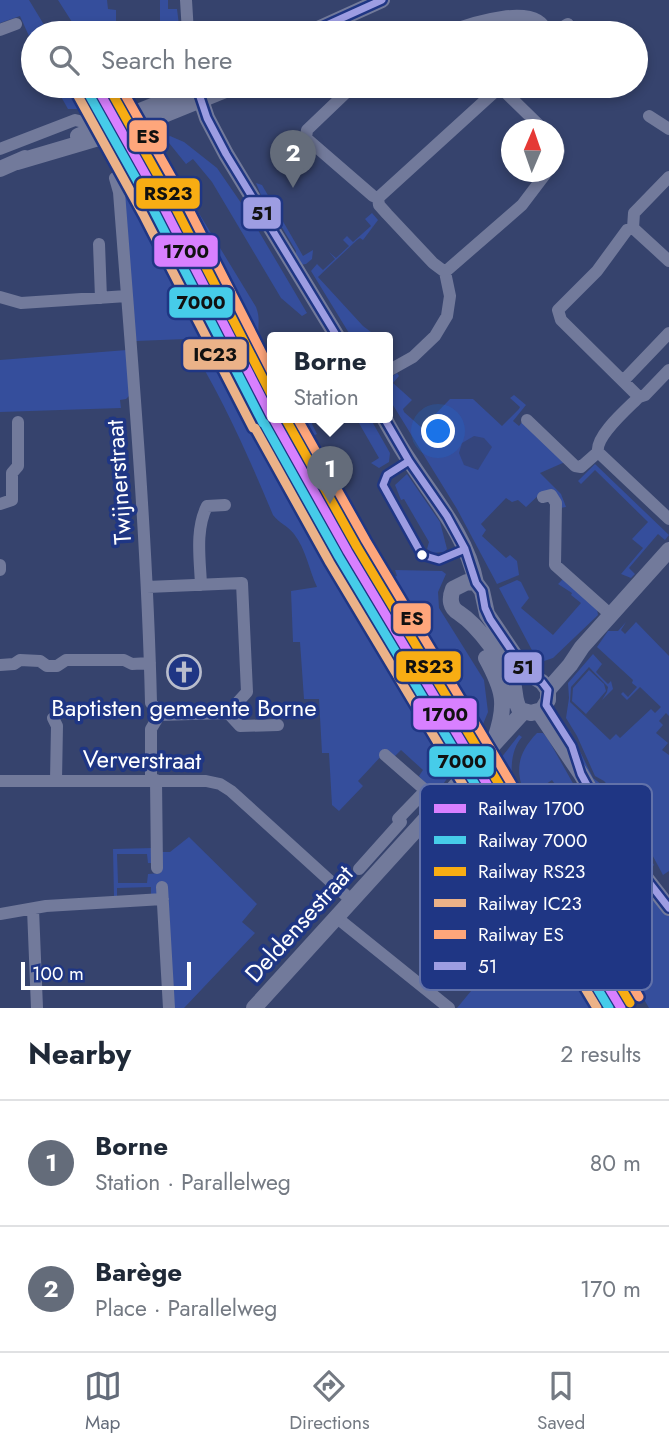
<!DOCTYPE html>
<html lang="en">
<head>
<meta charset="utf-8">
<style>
  body { margin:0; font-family:Jost,sans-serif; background:#f6f6f7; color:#1f2937 }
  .compass { position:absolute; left:501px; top:119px; width:63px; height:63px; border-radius:50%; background:#fff; box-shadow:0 4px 10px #0003; rotate:2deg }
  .scale { position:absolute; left:21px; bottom:18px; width:170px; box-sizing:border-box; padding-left:7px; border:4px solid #fff; border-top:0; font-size:19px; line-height:24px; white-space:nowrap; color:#fff; -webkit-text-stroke:5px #1f3684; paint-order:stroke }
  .you { position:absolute; left:439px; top:432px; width:24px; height:24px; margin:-18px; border:5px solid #fff; border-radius:50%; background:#1a73e8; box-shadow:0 0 0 10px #1a73e833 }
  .badge { display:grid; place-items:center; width:46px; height:46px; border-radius:50%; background:#646c7a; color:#fff; font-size:23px; font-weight:700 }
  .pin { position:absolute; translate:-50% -58px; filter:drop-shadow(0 2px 4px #0008) }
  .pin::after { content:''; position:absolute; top:37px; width:24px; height:21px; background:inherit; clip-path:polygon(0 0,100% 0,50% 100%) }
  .popup { position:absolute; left:267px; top:332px; width:126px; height:91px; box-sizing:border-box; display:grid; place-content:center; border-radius:7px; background:#fff; filter:drop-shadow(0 2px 5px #0005); font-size:23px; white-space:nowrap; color:#747a83 }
  .popup b { font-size:26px; color:#1f2937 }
  .popup::after { content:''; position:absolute; left:50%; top:100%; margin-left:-14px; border:14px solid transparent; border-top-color:#fff }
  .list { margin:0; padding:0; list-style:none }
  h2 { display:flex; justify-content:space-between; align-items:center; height:91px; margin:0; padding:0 28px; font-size:30px }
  h2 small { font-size:23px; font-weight:400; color:#747a83 }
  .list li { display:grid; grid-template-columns:46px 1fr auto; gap:21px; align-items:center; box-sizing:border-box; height:126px; padding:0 28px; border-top:2px solid #e0e1e3 }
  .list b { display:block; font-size:26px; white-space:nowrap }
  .list p { margin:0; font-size:23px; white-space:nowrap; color:#747a83 }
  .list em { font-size:23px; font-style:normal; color:#747a83 }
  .icon { flex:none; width:38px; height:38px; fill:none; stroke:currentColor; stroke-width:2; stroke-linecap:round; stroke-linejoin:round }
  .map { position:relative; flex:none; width:669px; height:1008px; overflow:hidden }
  .search { position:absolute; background:#fff; box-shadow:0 4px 10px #0003; left:21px; right:21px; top:21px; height:77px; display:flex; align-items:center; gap:18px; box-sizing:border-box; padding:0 24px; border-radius:38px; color:#747a83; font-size:26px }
  .sheet { height:343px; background:#fff }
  nav { display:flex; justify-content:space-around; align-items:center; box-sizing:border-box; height:98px; border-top:2px solid #e0e1e3; background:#fff; font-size:19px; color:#747a83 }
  nav a { display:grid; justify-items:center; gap:4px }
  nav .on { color:#646c7a }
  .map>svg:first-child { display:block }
  .green { fill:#354e9c }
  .water { fill:#34457d }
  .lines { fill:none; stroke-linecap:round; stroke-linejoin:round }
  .minor { stroke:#727a9b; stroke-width:12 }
  .tertiary { stroke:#727a9b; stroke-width:16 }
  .bus-1-casing { stroke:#1f3684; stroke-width:12 }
  .bus-1 { stroke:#9d9de2; stroke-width:7 }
  .rail-1-casing { stroke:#1f3684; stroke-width:14 }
  .rail-2-casing { stroke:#1f3684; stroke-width:14 }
  .rail-3-casing { stroke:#1f3684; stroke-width:14 }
  .rail-4-casing { stroke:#1f3684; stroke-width:14 }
  .rail-5-casing { stroke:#1f3684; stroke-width:14 }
  .rail-1 { stroke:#d880ff; stroke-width:9 }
  .rail-2 { stroke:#46cce9; stroke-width:9 }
  .rail-3 { stroke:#f8ad13; stroke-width:9 }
  .rail-4 { stroke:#ebb288; stroke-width:9 }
  .rail-5 { stroke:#fea67b; stroke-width:9 }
  .bus-dot { fill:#fff; stroke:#1f3684; stroke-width:2.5 }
  .labels { text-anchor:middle; stroke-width:7; stroke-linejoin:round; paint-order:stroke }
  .street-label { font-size:24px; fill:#fff; stroke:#1f3684 }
  .poi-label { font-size:24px; fill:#fff; stroke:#1f3684 }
  .key { fill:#1f3684; stroke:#6272a9; stroke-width:2 }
  .key-label { font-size:19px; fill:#fff }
  .line-badge { stroke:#1f3684; stroke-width:2.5 }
  .pale-badge-label { font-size:19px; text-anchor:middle; font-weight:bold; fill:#111 }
</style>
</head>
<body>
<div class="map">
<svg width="669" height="1008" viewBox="0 0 669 1008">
  <rect width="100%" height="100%" fill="#36436d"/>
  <path class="green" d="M 0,0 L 29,0 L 49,33 L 33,33 L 33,45 L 20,16 L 0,23 Z
    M 58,0 L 107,0 L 108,9 L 116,10 L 116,33 L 79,33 Z
    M 160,0 L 168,0 L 168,9 L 177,9 L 180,33 L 160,33 Z
    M 55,86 L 83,86 L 100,109 L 68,109 Z
    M 170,136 L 184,142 L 217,168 L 248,213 L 307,313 L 302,316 L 281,298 L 212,182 L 193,159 L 186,164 L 165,138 Z
    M 162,140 L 168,148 L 157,154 L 158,157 L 189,197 L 256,307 C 261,320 257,325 259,336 C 263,352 272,351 272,375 L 146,146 Z
    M 122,154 L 180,267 L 242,373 L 272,445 L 354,591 L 390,572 L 393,577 L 397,576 L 395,570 L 442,571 L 446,574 L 438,592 L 439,608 L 484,680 L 488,712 L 481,729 L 435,796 L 419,776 L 423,770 L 401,750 L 393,758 L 385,752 L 358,781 L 363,786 L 339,811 L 332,805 L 329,753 L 322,753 L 319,699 L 304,699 L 300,642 L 293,642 L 291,591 L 317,587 C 309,570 306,549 294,534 C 288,526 279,523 273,515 C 248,455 221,394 186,339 L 136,341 L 117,176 L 111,157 Z
    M 256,183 L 262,185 L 303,256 L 313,250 L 312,259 L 306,264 L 300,265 L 295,257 L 296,251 L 271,209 L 266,207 Z
    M 372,213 L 378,220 L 363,240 L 360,238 L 357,240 L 318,277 L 363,326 L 379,338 L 352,338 L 311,271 L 317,264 L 323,270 L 335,259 L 329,252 L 336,258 L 349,246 L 343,240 L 347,236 L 353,242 L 371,226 L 365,219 Z
    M 127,350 L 129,396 L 126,399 L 120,400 L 121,408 L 0,412 L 0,360 Z
    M 397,373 L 399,376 L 393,383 L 412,400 L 403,409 L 404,412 L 422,428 L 450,399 L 473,399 L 502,426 L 519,409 L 520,407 L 510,398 L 514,395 L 526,405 L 513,421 L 519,426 L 523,421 L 565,462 L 540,473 L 561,494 L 566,507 L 560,508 L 541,493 L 526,507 L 518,500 L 512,502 L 506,498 L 481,524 L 486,530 L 482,536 L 506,558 L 510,555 L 517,561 L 519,575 L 497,584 L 457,509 L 388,397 L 388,379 Z
    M 297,418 L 312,420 L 312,424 L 317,434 L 313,436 L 386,568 L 381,570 Z
    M 356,418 L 370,418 L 390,453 L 389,462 L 379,468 L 371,463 L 379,458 Z
    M 595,464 L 669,535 L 665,540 L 658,534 L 629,568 L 635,574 L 631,578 L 621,574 L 643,548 L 632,539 L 648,522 L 595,470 L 581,484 L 578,481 Z
    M 407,474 L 440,522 L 447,549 L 444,552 L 433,553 L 427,549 L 429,542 L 404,499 L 401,500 L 395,485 Z
    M 563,579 L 597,609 L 598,615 L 553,658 L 544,661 L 535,656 L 499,588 L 517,580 L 521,582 L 529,598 L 521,608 L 553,635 L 581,603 L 571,595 L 572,593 L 558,584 Z
    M 626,622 L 621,630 L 625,634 L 636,622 L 669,656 L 669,716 L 666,713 L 659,721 L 663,725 L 656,733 L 668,743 L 662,750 L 669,755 L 669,871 L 663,875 L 641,834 L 615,793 L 604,781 L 595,776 L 577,736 L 566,718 L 569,698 L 568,683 L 593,654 L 602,664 L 596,672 L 608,684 L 611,681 L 613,689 L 602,700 L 607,692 L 608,687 L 589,667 L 571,687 L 570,702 L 610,740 L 616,734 L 620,738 L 651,709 L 655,713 L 661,707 L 640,687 L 627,700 L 621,694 L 623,692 L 628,697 L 637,687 L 632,683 L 633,680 L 597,647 L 608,631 L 618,631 Z
    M 589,670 L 604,684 L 606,691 L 586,714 L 572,701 L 573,688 Z
    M 570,731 L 593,778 L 605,787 L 623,811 L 654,865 L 647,872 L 580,759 L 568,732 Z
    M 537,733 L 543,733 L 548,739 L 579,794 L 567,801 L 552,780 L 539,789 L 557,818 L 543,827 C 523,792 504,767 537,733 Z
    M 519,735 L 522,737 C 510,750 510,774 514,791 L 510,794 L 494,767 Z
    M 498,813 L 545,892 L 602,1008 L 457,1008 L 490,968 L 505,967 L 533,937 L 524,929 L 516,929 L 508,920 L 486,907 L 498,886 L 535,911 L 540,903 L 517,870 L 489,848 L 493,834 L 484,824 Z
    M 189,837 L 257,904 L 242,922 L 255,933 L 184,1008 L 174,1008 L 158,894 L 151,895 L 151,887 L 117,888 L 117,897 L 114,897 L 113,849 L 153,848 L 151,863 L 148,863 L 147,854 L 117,854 L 118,883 L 147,883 L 148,874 L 161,873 L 161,852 L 170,852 Z
    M 641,896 L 654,897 L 669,915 L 669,1008 L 649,1008 L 617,953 L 644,904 L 639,899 Z"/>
  <path class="water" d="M 474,436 L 484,438 L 492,447 L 478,470 L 464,465 L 459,453 L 462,443 Z"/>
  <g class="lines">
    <path class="minor" d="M 186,0 L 188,33
      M 0,30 L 16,24
      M 445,33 C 470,23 539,0 547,33
      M 553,33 L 568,24
      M 353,86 L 307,130 L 306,138 L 373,196 L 378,198 L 379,205 L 387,214 L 433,263 L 445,272 L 450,296 L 447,316 L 435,336 L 413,357 L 388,371
      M 500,87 L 544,130
      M 649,116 L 669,129
      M 554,139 L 557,142 L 559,151 L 554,160
      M 0,149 L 75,120 L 100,126
      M 115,178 L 119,192 C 132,362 147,533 151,703 L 157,709 L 157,719 L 151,729 L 151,780
      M 378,198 L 501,86
      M 633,228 L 634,213 L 669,177
      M 99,244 L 101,298
      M 445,272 L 522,205 L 547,172
      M 0,297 L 21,303 L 127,296
      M 624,380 L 669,333
      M 639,397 L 561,320 L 558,310 L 597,271 L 627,230 L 633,228 L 669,261
      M 527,420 L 575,466 L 581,467 L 598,452 L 669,519
      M 598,452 C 595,436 627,409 639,397 L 645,395 L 669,370
      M 543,497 L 551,495 L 556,503 L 555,565 L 611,615
      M 0,504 L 12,500 L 12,473 L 18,466 L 18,422
      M 0,565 L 0,570
      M 201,585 C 200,559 195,530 207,506 L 225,505
      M 147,587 L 242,583 L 247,692 L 228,713 L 157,715
      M 0,665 L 14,664 L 20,660 L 40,661 L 47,666 L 57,666 L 66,660 L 124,660 L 132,664 L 150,663
      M 228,713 L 240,726 L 278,725
      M 53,718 L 57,726 L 56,780
      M 385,755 L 440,803
      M 156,780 L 157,868
      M 0,781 L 206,781 L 220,784 L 231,791 L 351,900
      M 359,869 L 401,822 L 398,819 L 426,790
      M 162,887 L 169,1008
      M 33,909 L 37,1008
      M 0,914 L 46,906 L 163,899
      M 336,917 L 449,1008"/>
    <path class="tertiary" d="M 309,33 L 382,0
      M 197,88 L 207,118 L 226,154 L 338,338
      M 78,136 L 202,86
      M 17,162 L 129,129 L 235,86
      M 0,169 L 25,158
      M 384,418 C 392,432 400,447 409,460 C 434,499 467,536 476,583
      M 467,582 L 476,583 L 482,591 L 487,614 L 526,672 L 542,682 L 548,690 L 548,700 L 542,710 L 531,713 L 520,710 C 514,701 516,693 513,683 C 504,662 479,626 459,613 C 450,608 449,599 453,589 Z
      M 486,658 C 504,691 507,704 495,739
      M 548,690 L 570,665 L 582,647 L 669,550
      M 539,712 L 581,774 L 630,858 L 669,908
      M 254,1008 L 524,711"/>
    <g class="bus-1-casing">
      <path id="bus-1" d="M 309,33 L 382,0
        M 202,86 L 197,88 L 207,118 L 226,154 L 338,338
        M 384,418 L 409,461 L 447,516 L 465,549 L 476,583 L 482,591 L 485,608 L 490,619 L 526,672 L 542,682 L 548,690 L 546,705 L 572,746 L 581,774 L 610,827 L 630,858 L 669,908
        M 409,461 L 387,475 L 383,485 L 422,555 L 439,560 L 465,549"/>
    </g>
    <use href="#bus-1" class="bus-1"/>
    <g class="rail-1-casing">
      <path id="rail-1" d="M 96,86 L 162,204 L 272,418
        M 273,418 L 348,552 L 621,1008"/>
    </g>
    <g class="rail-2-casing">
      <path id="rail-2" d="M 87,91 L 153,209 L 263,423
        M 264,423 L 339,557 L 609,1008"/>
    </g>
    <g class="rail-3-casing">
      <path id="rail-3" d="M 108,86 L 171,199 L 272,396
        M 285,418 L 357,547 L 630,1003"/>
    </g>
    <g class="rail-4-casing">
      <path id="rail-4" d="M 78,96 L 143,214 L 253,428
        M 255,428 L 330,563 L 597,1008"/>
    </g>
    <g class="rail-5-casing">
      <path id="rail-5" d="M 120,86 L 181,194 L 272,373
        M 297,418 L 366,541 L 639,997"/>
    </g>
    <use href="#rail-1" class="rail-1"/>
    <use href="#rail-2" class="rail-2"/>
    <use href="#rail-3" class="rail-3"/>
    <use href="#rail-4" class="rail-4"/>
    <use href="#rail-5" class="rail-5"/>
  </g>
  <defs>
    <g id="church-ring" transform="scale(1.75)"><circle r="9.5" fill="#1f3684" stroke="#b9bdcc" stroke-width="1.5"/><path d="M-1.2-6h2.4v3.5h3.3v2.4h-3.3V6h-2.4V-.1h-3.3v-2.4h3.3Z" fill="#b9bdcc"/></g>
  </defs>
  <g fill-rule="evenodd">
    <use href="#church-ring" x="184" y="672"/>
  </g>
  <circle class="bus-dot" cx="422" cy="555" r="6"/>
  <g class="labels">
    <g class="street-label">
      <text transform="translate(119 482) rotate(-94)" y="8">Twijnerstraat</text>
      <text transform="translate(142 760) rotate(1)" y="8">Ververstraat</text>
      <text transform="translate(299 924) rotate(-48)" y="8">Deldensestraat</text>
    </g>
    <g class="poi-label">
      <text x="184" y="716">Baptisten gemeente Borne</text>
    </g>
  </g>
  <rect x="420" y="784" width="232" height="206" rx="10" class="key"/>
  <rect x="434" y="804" width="32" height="9" fill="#d880ff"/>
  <rect x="434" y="836" width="32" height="8" fill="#46cce9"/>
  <rect x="434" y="867" width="32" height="9" fill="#f8ad13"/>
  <rect x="434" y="899" width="32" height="8" fill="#ebb288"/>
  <rect x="434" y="930" width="32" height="9" fill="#fea67b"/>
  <rect x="434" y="962" width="32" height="8" fill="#9d9de2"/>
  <g class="key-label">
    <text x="478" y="815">Railway 1700</text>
    <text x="478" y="847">Railway 7000</text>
    <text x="478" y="878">Railway RS23</text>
    <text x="478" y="910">Railway IC23</text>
    <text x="478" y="941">Railway ES</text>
    <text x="478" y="973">51</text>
  </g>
  <g class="line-badge">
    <rect x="128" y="119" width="40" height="34" rx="7" fill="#fea67b"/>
    <rect x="135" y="177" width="66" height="33" rx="7" fill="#f8ad13"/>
    <rect x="242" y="196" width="40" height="34" rx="7" fill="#9d9de2"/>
    <rect x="153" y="234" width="66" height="34" rx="7" fill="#d880ff"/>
    <rect x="168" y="286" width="66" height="33" rx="7" fill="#46cce9"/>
    <rect x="182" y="338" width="66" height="33" rx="7" fill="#ebb288"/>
    <rect x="392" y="602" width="40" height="33" rx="7" fill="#fea67b"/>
    <rect x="395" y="650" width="67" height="33" rx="7" fill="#f8ad13"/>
    <rect x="503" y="651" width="40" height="33" rx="7" fill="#9d9de2"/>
    <rect x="412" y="697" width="66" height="34" rx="7" fill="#d880ff"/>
    <rect x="428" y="745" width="67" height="33" rx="7" fill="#46cce9"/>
  </g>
  <g class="pale-badge-label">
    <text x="148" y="143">ES</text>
    <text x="168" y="200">RS23</text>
    <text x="262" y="220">51</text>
    <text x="186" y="258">1700</text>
    <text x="201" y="309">7000</text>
    <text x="215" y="361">IC23</text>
    <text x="412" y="625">ES</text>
    <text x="429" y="673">RS23</text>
    <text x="523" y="674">51</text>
    <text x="445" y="721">1700</text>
    <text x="462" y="768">7000</text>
  </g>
</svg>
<svg class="compass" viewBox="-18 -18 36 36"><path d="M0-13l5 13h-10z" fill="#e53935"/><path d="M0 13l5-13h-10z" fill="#747a83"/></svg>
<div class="scale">100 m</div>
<div class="you"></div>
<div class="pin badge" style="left:330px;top:504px">1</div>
<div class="popup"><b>Borne</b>Station</div>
<div class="pin badge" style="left:293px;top:188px">2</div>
<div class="search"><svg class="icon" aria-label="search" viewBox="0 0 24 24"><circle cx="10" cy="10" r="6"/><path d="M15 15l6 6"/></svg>Search here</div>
</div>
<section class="sheet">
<h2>Nearby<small>2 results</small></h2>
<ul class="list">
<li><span class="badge">1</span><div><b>Borne</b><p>Station · Parallelweg</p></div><em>80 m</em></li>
<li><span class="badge">2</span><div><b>Barège</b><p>Place · Parallelweg</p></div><em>170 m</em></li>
</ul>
</section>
<nav>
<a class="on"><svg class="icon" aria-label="map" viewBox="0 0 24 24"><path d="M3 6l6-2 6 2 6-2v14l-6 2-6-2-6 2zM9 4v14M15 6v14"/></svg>Map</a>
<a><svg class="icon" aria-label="directions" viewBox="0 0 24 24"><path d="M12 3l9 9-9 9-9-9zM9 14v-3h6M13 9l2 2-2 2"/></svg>Directions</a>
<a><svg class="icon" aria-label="saved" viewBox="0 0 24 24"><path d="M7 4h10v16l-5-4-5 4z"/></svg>Saved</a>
</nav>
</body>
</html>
